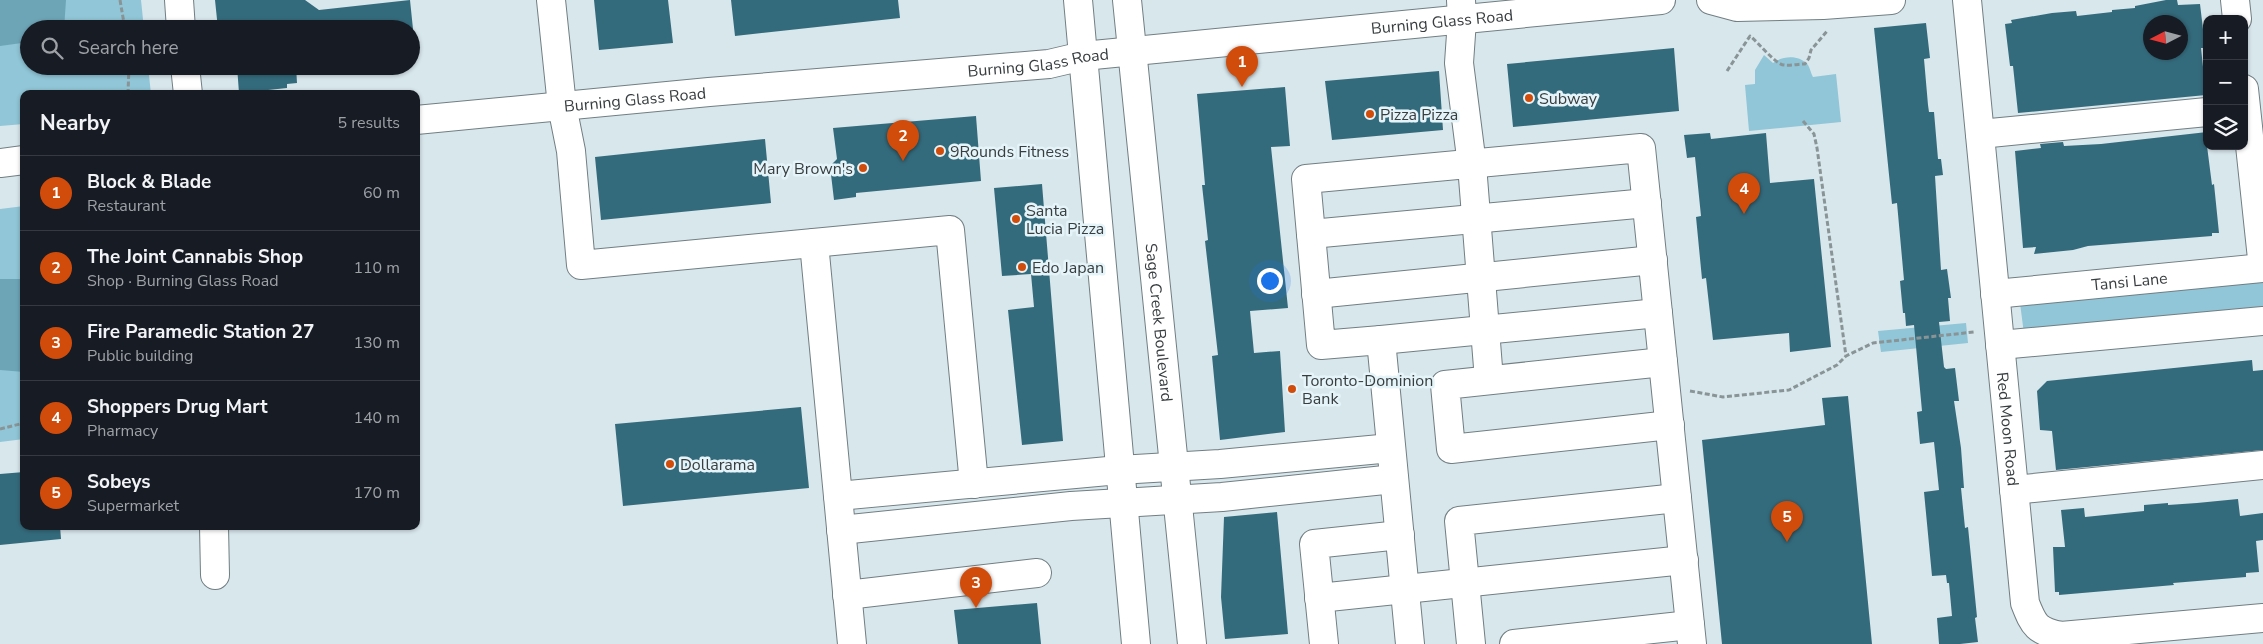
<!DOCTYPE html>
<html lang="en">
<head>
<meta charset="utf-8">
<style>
  body { margin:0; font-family:"Nunito Sans",sans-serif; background:#242831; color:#f1f3f6 }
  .controls { position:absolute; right:15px; top:15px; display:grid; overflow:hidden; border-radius:10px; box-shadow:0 1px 4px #0004 }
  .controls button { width:45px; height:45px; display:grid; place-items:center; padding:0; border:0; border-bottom:1px solid #363941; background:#171b24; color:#f1f3f6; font:25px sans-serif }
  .compass { position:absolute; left:2143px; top:15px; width:45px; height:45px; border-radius:50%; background:#171b24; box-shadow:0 1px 4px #0004; rotate:264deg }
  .you { position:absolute; left:1269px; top:280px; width:18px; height:18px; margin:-12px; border:4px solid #fff; border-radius:50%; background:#1a73e8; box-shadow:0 0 0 8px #1a73e833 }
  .badge { display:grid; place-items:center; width:32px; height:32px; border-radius:50%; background:#d14c0b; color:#fff; font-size:16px; font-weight:700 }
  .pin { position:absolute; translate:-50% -41px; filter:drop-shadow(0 1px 2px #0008) }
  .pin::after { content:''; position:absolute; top:26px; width:18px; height:15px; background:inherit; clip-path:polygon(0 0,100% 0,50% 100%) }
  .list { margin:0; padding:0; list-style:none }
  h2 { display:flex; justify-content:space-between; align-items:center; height:65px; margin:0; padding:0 20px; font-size:21px }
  h2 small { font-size:16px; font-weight:400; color:#9ea1a6 }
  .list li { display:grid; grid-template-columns:32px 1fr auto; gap:15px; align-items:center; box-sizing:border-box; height:75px; padding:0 20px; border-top:1px solid #363941 }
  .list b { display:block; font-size:19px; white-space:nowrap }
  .list p { margin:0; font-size:16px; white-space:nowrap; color:#9ea1a6 }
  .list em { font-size:16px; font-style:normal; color:#9ea1a6 }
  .icon { flex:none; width:28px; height:28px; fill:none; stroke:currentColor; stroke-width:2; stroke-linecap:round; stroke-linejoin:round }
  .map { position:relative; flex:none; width:2263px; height:644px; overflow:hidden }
  .search { position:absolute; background:#171b24; box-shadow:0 1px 4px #0004; left:20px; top:20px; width:400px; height:55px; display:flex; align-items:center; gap:12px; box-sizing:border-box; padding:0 18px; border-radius:28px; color:#9ea1a6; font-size:19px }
  .panel { position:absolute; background:#171b24; box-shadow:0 1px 4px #0004; left:20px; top:90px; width:400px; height:440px; border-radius:10px }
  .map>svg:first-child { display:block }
  .green { fill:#90c6d7 }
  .water { fill:#6da5b7 }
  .building { fill:#346b7c; fill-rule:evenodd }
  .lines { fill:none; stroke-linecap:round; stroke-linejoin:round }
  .minor-casing { stroke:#717e83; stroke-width:30 }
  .path { stroke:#899497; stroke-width:3; stroke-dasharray:5 2.5; stroke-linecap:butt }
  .minor { stroke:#fff; stroke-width:28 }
  .poi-dot { fill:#d14c0b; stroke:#e5f4f9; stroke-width:2 }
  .labels { text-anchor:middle; stroke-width:5; stroke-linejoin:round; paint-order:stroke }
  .street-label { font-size:16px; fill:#383e40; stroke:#e5f4f9 }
  .poi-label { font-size:16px; fill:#383e40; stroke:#e5f4f9; text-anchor:start }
</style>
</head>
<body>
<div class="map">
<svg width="2263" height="644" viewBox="0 0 2263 644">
  <rect width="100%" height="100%" fill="#d8e7ec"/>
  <path class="green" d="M 0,0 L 141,0 L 144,29 L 29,29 L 29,66 L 148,66 L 151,94 L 24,94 L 24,124 L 0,126 Z
    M 1764,55 L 1773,63 C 1782,56 1799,54 1808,65 C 1810,68 1811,74 1813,77 L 1836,74 L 1841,122 L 1749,131 L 1745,85 L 1755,84 L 1755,70 Z
    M 24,206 L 24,439 L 0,442 L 0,209 Z
    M 2263,280 L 2263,310 L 2024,334 L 2020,303 Z
    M 1966,323 L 1968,343 L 1881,352 L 1878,331 Z"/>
  <path class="water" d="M 0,0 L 66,0 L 64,29 L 29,29 L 29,42 L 0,46 Z
    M 0,279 L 24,279 L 24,372 L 0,370 Z"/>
  <path class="building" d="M 215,0 L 305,0 L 319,10 L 410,0 L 413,29 L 218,29 Z
    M 594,0 L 668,0 L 673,43 L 599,50 Z
    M 731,0 L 898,0 L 900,18 L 735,36 Z
    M 2166,0 L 2177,0 L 2178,5 L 2200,4 L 2205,46 L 2205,48 L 2201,48 L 2206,95 L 2018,113 L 2013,66 L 2010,66 L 2005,24 L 2012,23 L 2011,20 L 2052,13 L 2076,11 L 2077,16 L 2112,12 L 2112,10 L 2135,8 L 2135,6 ZM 2150,22 L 2180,22 L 2180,52 L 2150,52 Z
    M 1926,23 L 1930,58 L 1924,59 L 1928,105 L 1929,112 L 1934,112 L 1938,159 L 1941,159 L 1943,175 L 1935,176 L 1941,270 L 1947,269 L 1951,298 L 1948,298 L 1950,321 L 1939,322 L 1944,367 L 1946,369 L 1955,368 L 1959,401 L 1954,401 L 1961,448 L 1964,488 L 1961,488 L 1965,528 L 1968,527 L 1977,617 L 1975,618 L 1978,642 L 1960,644 L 1939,644 L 1937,618 L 1952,616 L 1949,583 L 1947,583 L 1946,575 L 1932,576 L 1924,492 L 1939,490 L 1934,442 L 1920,444 L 1917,412 L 1922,411 L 1914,325 L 1906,326 L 1905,313 L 1903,313 L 1900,281 L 1904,280 L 1897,203 L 1892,204 L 1874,28 Z
    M 1674,48 L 1679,111 L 1513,127 L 1507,64 Z
    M 237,66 L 296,66 L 297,83 L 287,84 L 287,88 L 239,93 Z
    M 1439,71 L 1443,130 L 1332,140 L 1325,81 Z
    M 1285,87 L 1290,146 L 1271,147 L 1288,308 L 1250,311 L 1254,353 L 1280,351 L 1285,432 L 1220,440 L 1212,356 L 1218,355 L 1205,241 L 1208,240 L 1202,185 L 1205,185 L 1197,94 Z
    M 976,116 L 981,181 L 856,193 L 856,197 L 834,200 L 830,166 L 837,159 L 833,128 Z
    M 2207,132 L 2207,146 L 2212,185 L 2214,184 L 2219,233 L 2212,233 L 2212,236 L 2088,246 L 2073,250 L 2034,254 L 2036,247 L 2023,248 L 2015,151 L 2041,148 L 2040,144 L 2063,142 L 2064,146 L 2101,144 Z
    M 1710,133 L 1711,139 L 1766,133 L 1770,183 L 1814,179 L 1831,347 L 1790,352 L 1789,333 L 1713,340 L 1706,278 L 1702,279 L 1696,217 L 1701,216 L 1695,157 L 1687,158 L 1684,135 Z
    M 765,139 L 771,203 L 601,220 L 595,157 Z
    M 1042,184 L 1063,441 L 1022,445 L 1008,310 L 1034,307 L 1031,274 L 1002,276 L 994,188 Z
    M 2252,360 L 2253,371 L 2263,370 L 2263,450 L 2056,470 L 2052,431 L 2040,430 L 2037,391 L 2047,381 Z
    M 1848,396 L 1872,644 L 1722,644 L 1702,440 L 1825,425 L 1822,398 Z
    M 801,407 L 809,488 L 623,506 L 615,424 Z
    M 24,472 L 24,526 L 60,526 L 61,539 L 0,545 L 0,474 Z
    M 2238,499 L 2240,516 L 2263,513 L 2263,540 L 2256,541 L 2259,572 L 2246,573 L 2246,577 L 2173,583 L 2174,585 L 2140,588 L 2059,595 L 2059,592 L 2055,592 L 2053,547 L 2065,547 L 2061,510 L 2084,508 L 2085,517 L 2144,511 L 2144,505 L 2168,503 L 2168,505 L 2197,503 Z
    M 1277,512 L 1288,634 L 1225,639 L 1221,597 L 1224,517 Z
    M 1037,603 L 1041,644 L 958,644 L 954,610 Z"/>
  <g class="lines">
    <g class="minor-casing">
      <g id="minor">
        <path d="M 179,0 L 181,29"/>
        <path d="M 551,0 L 562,106 L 571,151 L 581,265 L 950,230 L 974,484"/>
        <path d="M 1078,0 L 1136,644"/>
        <path id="s1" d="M 1127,0 L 1192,644"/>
        <path d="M 1461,0 L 1462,20 L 1459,63 L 1472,165 L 1489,380"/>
        <path d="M 1711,0 L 1737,7 L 1823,5 L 1891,0"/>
        <path id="s2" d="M 1967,0 L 2025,603 C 2034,626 2037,631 2061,636 L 2263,618"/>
        <path d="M 2235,0 L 2237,19"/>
        <path d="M 185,66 L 188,94"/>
        <path d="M 2244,89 L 2263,268"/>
        <path id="s3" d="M 416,120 L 709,92 L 1049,64 L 1083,56 L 1661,0"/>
        <path d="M 1980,134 L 2207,112"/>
        <path d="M 0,163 L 24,160"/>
        <path d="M 1311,234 L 1647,203"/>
        <path d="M 814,243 L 852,644"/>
        <path d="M 1316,294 L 1653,260"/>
        <path id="s4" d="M 1995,294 L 2263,268"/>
        <path d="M 1381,340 L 1658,313"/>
        <path d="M 2000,345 L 2263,321"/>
        <path d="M 1663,362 L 1445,385 L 1451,449 L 1670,425"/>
        <path d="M 2014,490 L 2263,465"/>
        <path d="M 838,496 L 1119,470 L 1220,464 L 1391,448"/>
        <path d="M 214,526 L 215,575"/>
        <path d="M 841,530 L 1071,506 L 1222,497 L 1394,479"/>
        <path d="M 847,595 L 1037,573"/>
        <path d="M 1319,598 L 1684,560"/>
        <path d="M 1324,644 L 1314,544 L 1400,535"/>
        <path d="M 1410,644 L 1381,340 L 1321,345 L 1306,179 L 1641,148 L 1692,644"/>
        <path d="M 1471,644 L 1459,521 L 1677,498"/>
        <path d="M 1514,644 L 1690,625"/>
      </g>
    </g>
    <path class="path" d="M 120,0 L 125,29
      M 1727,71 L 1750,36 C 1758,42 1776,65 1784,65 C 1790,66 1798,64 1805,64 L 1809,58 L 1811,50 L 1828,30
      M 128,94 L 129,66
      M 1803,121 L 1814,134 L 1817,148 L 1846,356 L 1873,343 L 1974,332
      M 1690,391 L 1723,397 L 1789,390 L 1837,365 L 1846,356
      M 0,429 L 24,423"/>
    <use href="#minor" class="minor"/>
  </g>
  <g class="poi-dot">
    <circle cx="1529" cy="98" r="5"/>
    <circle cx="1370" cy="114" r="5"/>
    <circle cx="940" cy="151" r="5"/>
    <circle cx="863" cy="168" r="5"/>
    <circle cx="1016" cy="219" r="5"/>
    <circle cx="1022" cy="267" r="5"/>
    <circle cx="1292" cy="389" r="5"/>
    <circle cx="670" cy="464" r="5"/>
  </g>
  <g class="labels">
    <g class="street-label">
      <text dy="6" stroke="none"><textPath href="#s3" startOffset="1031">Burning Glass Road</textPath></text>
      <text dy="6" stroke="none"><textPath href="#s3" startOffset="625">Burning Glass Road</textPath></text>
      <text dy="6" stroke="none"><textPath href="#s3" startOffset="220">Burning Glass Road</textPath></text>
      <text dy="6" stroke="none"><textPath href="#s4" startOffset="135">Tansi Lane</textPath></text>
      <text dy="6" stroke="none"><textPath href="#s1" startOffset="324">Sage Creek Boulevard</textPath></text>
      <text dy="6" stroke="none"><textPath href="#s2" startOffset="431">Red Moon Road</textPath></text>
    </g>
    <g class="poi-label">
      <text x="1539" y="104">Subway</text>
      <text x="1380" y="120">Pizza Pizza</text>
      <text x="950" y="157">9Rounds Fitness</text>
      <text x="853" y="174" text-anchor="end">Mary Brown's</text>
      <text x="1026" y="216">Santa<tspan x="1026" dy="18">Lucia Pizza</tspan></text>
      <text x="1032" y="273">Edo Japan</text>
      <text x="1302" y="386">Toronto-Dominion<tspan x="1302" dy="18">Bank</tspan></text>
      <text x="680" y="470">Dollarama</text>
    </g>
  </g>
</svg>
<div class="controls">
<button>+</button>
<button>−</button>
<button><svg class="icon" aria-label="layers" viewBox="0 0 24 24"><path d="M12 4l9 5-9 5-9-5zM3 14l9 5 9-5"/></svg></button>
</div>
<svg class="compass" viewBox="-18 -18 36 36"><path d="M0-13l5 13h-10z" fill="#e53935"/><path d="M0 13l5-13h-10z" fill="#9ea1a6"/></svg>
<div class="you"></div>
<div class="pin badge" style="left:1242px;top:87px">1</div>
<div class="pin badge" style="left:903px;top:161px">2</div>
<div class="pin badge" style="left:976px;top:608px">3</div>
<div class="pin badge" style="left:1744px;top:214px">4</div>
<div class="pin badge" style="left:1787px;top:542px">5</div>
<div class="search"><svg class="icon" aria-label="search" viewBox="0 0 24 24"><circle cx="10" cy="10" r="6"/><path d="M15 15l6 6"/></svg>Search here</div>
<section class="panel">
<h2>Nearby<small>5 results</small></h2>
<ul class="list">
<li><span class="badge">1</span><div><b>Block &amp; Blade</b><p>Restaurant</p></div><em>60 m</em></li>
<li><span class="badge">2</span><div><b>The Joint Cannabis Shop</b><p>Shop · Burning Glass Road</p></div><em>110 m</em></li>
<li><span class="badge">3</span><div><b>Fire Paramedic Station 27</b><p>Public building</p></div><em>130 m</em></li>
<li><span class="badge">4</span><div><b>Shoppers Drug Mart</b><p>Pharmacy</p></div><em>140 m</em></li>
<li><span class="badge">5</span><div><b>Sobeys</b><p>Supermarket</p></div><em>170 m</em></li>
</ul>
</section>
</div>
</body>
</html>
